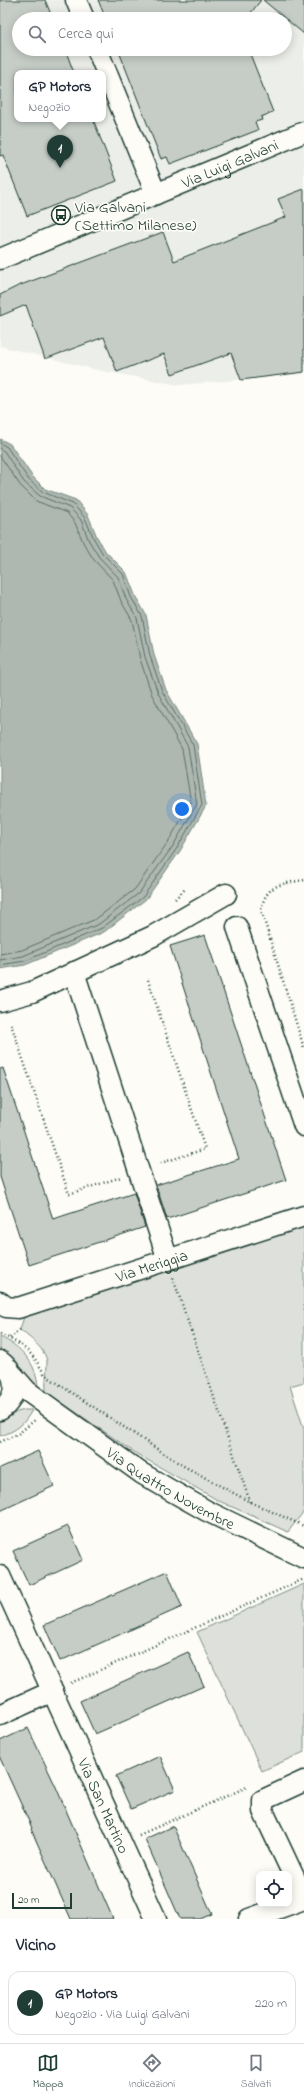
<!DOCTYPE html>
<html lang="it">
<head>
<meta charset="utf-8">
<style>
  body { margin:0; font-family:"Indie Flower",sans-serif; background:#f2f2f3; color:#1f2937 }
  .controls { position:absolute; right:12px; bottom:12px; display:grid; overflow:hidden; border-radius:8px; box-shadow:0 2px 10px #0003 }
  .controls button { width:36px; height:36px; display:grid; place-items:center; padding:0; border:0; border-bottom:1px solid #e0e1e3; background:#fff; color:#1f2937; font:20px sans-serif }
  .scale { position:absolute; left:12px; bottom:10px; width:60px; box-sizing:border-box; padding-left:4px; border:2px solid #1f3d34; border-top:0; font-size:11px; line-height:14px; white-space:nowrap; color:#1f3d34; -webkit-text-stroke:3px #fdfcf7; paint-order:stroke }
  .you { position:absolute; left:182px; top:809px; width:14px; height:14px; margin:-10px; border:3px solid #fff; border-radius:50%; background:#1a73e8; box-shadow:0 0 0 6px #1a73e833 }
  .badge { display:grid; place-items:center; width:26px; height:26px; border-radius:50%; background:#1f3d34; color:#fff; font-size:13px; font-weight:700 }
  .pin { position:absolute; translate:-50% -33px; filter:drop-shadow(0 1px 2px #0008) }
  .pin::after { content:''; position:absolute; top:21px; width:14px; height:12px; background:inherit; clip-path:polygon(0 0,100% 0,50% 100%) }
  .popup { position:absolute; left:14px; top:70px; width:92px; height:52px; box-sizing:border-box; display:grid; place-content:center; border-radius:8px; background:#fff; filter:drop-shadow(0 1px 3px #0005); font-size:13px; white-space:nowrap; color:#747a83 }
  .popup b { font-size:15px; color:#1f2937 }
  .popup::after { content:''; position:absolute; left:50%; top:100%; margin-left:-8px; border:8px solid transparent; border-top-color:#fff }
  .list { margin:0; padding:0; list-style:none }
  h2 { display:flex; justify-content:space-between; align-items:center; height:52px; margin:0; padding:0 16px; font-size:17px }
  h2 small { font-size:13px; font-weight:400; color:#747a83 }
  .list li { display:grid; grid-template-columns:26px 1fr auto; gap:12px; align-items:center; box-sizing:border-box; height:64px; margin:0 8px 8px; padding:0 8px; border:1px solid #e0e1e3; border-radius:12px }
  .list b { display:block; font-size:15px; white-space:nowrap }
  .list p { margin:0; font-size:13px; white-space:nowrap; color:#747a83 }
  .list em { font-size:13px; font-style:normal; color:#747a83 }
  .icon { flex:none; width:22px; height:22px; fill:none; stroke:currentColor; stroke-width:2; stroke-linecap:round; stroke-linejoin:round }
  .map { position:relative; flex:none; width:304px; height:1919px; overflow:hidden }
  .search { position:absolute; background:#fff; box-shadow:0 2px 10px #0003; left:12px; right:12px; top:12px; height:44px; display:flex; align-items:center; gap:10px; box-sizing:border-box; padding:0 14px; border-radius:22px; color:#747a83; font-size:15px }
  .sheet { height:124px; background:#fff }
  nav { display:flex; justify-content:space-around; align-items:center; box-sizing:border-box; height:56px; border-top:1px solid #e0e1e3; background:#fff; font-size:11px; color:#747a83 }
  nav a { display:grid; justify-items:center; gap:2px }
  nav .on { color:#1f3d34 }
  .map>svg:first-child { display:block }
  .built { fill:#eceee9; fill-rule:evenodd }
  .green { fill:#dde0db; stroke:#7e8e88 }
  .water { fill:#aeb8b1; stroke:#75877f }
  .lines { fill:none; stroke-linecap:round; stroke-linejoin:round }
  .shore { stroke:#586e66; stroke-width:1 }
  .building { fill:#c6cdc7; stroke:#1f3d34 }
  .minor-casing { stroke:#1f3d34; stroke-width:23 }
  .path { stroke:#1f3d34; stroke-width:2.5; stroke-dasharray:1 3; stroke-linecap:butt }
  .minor { stroke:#fdfcf7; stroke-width:20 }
  .labels { text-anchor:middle; stroke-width:3.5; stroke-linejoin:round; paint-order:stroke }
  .street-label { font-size:16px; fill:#1f3d34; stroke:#fdfcf7 }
  .poi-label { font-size:16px; fill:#1f3d34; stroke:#fdfcf7; text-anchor:start }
</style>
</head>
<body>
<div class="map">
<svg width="304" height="1919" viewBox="0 0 304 1919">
  <rect width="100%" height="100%" fill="#fdfcf7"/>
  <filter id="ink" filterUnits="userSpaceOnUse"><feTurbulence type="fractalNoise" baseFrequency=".025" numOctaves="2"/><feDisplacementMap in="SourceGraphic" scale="8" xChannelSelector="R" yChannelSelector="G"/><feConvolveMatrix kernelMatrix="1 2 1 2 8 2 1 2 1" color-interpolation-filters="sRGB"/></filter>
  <g filter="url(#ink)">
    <path class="built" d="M 0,0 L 304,0 L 304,374 L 179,385 L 97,370 L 0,346 ZM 19,19 L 285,19 L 285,49 L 19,49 ZM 17,73 L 103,73 L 103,119 L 17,119 Z"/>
    <path class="green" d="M 304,1224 L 304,1382 L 290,1386 L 304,1429 L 304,1511 L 288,1532 L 219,1501 L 137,1454 L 46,1392 C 45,1382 47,1373 47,1363 C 47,1350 29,1337 20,1330 L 25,1313 Z
      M 0,1337 C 21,1346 37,1364 38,1387 C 22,1379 15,1361 0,1351 Z
      M 25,1410 L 32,1410 C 24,1425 16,1431 0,1436 L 0,1422 L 17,1412 Z
      M 304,1584 L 304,1752 L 262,1771 L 197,1632 Z"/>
    <path class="water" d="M 0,439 L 10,444 L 32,476 L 45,489 L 76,500 L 88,515 L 97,537 L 106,552 L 126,572 L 135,595 L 146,615 L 154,655 L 166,690 L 197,744 L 206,806 L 180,851 L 146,899 L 104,932 L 25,965 L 0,969 Z"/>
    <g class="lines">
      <path class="shore" d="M 0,443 L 7,447 L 28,479 L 43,492 L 73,504 L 85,518 L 94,539 L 103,554 L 123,574 L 131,597 L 142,616 L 150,656 L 162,691 L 193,745 L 202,805 L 177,848 L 143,897 L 102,928 L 25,961 L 0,965
        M 0,449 L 4,451 L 24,482 L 40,496 L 70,508 L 81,520 L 89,541 L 99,557 L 118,577 L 126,599 L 137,618 L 145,657 L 158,693 L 188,747 L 197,804 L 173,846 L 139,893 L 99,924 L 23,956 L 0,960
        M 0,456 L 20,485 L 36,501 L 67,513 L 75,523 L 84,544 L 94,560 L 113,580 L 121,601 L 132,620 L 140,659 L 152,695 L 182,749 L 191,803 L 168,842 L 135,889 L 96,919 L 22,950 L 0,954"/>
    </g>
    <path class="building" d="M 0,0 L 45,0 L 53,19 L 19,19 L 19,49 L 65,49 L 74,73 L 17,73 L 17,119 L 93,119 L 117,181 L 27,216 L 3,155 L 0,156 Z
      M 98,0 L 261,0 L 246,19 L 106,19 Z
      M 263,0 L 304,0 L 304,34 Z
      M 118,49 L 248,49 L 273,112 L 261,117 L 262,120 L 255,122 L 258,130 L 170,164 L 167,157 L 161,159 Z
      M 304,189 L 304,372 L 241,380 L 231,353 L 172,374 L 164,354 L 117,372 L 104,337 L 45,359 L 26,305 L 0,316 L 0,295 L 18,286 L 163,232 L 174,261 L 286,217 L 278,199 Z
      M 205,935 L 286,1180 L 167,1219 L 156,1185 L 239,1159 L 170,946 Z
      M 3,1068 L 53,1219 L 134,1193 L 145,1227 L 29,1265 L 0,1177 L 0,1069 Z
      M 38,1451 L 54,1486 L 0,1511 L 0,1468 Z
      M 68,1526 L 83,1560 L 29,1585 L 13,1551 Z
      M 167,1571 L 182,1607 L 60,1661 L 44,1625 Z
      M 188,1652 L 204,1686 L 95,1734 L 80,1701 Z
      M 28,1728 L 56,1787 L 113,1919 L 71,1919 L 31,1829 L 32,1828 L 0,1758 L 0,1741 Z
      M 160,1756 L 175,1790 L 131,1809 L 116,1776 Z
      M 173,1826 L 212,1914 L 200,1919 L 180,1919 L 145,1839 Z"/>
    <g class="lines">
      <g class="minor-casing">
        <g id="minor">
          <path d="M 76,0 L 84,19"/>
          <path d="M 97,49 L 156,194"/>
          <path id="s1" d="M 0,259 L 304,132"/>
          <path d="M 237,927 L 304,1126"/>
          <path d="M 74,972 L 168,1260"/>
          <path d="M 0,1001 L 32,992 L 153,936 L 226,894"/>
          <path id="s2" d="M 0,1302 L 6,1307 L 18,1308 L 304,1216"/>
          <path d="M 0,1361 C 18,1374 19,1397 0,1410"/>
          <path id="s3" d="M 13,1375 L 27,1391 L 141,1473 L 170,1490 L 207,1511 L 304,1558"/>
          <path id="s4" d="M 0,1576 L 156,1919"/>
          <path d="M 0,1715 L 53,1691"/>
          <path d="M 304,1781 L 263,1800 L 263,1811 L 304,1898"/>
          <path d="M 249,1919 L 304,1899"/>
        </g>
      </g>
      <path class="path" d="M 304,880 C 281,884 266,884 261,910 L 304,1048
        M 175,899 L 186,888
        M 148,980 L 205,1149 L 158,1164
        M 11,1024 L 69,1194 L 121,1177
        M 173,1278 L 250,1502
        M 0,1334 C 24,1345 32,1352 45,1375 L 180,1464 L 250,1502 L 304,1526
        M 10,1338 L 22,1328
        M 0,1442 L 18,1434 L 35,1420
        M 71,1683 L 304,1579
        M 139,1835 L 247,1787"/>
      <use href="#minor" class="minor"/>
    </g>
  </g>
  <defs>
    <g id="bus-ring" transform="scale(1)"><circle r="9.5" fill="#fdfcf7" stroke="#1f3d34" stroke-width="1.5"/><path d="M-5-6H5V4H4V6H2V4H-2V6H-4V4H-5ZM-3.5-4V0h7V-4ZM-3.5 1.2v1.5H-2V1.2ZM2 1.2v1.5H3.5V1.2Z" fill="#1f3d34"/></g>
  </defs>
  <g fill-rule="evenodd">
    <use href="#bus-ring" x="61" y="215"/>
  </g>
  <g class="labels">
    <g class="street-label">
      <text dy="6" stroke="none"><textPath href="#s1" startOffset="249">Via Luigi Galvani</textPath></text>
      <text dy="6" stroke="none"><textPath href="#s2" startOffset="160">Via Meriggia</textPath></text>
      <text dy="6" stroke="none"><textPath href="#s3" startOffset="195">Via Quattro Novembre</textPath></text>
      <text dy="6" stroke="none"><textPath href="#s4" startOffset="252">Via San Martino</textPath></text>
    </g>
    <g class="poi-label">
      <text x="75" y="212">Via Galvani<tspan x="75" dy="18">(Settimo Milanese)</tspan></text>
    </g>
  </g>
</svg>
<div class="controls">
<button><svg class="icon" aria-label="locate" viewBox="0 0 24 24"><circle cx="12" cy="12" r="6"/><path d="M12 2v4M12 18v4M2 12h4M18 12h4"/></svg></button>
</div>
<div class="scale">20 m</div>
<div class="you"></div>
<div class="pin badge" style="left:60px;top:168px">1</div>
<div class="popup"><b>GP Motors</b>Negozio</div>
<div class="search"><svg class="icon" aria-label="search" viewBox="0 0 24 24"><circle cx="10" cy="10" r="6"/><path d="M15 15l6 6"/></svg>Cerca qui</div>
</div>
<section class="sheet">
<h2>Vicino<small></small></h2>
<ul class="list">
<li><span class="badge">1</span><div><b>GP Motors</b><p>Negozio · Via Luigi Galvani</p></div><em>220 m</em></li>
</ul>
</section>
<nav>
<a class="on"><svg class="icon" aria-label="map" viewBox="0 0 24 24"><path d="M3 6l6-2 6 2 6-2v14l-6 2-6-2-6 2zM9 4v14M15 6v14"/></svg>Mappa</a>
<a><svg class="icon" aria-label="directions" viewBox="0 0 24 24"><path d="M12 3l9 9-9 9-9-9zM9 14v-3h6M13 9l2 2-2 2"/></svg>Indicazioni</a>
<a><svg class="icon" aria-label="saved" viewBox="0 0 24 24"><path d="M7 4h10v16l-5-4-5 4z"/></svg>Salvati</a>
</nav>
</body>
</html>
